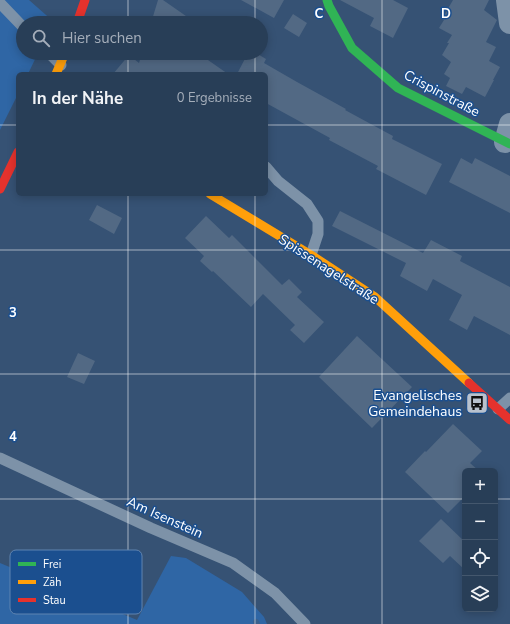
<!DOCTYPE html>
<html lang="de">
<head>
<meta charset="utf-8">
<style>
  body { margin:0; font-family:"Nunito Sans",sans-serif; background:#30455d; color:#f1f3f6 }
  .controls { position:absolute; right:12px; bottom:12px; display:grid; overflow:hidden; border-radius:6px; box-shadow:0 2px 10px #0003 }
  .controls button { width:36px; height:36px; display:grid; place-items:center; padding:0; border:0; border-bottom:1px solid #44576d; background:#283e57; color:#f1f3f6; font:20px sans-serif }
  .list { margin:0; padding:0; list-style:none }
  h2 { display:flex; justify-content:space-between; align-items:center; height:52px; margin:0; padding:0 16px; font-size:17px }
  h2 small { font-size:13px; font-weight:400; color:#a5aeba }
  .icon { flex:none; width:22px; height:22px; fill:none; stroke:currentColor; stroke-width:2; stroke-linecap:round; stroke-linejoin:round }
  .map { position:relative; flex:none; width:510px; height:624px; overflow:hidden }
  .search { position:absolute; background:#283e57; box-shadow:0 2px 10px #0003; left:16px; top:16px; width:252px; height:44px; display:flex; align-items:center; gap:10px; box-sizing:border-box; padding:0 14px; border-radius:22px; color:#a5aeba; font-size:15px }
  .panel { position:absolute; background:#283e57; box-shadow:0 2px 10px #0003; left:16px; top:72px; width:252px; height:124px; border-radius:6px }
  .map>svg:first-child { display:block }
  .green { fill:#2f66a5 }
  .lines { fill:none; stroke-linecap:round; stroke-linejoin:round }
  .stream { stroke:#3b618d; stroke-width:6 }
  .building { fill:#526984 }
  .lane { stroke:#7d92a8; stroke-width:11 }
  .street { stroke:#7d92a8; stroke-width:22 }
  .fast { stroke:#30b455; stroke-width:9 }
  .slow { stroke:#ff9f0a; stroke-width:9 }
  .jam { stroke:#e5322d; stroke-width:9 }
  .grid { fill:none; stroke:#fff; stroke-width:1; stroke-opacity:0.55 }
  .labels { text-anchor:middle; stroke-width:3; stroke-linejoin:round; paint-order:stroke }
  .street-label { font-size:14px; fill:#fff; stroke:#1b4f8f }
  .poi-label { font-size:14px; fill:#fff; stroke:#1b4f8f; text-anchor:end }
  .key { fill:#1b4f8f; stroke:#5f84b1; stroke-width:1 }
  .key-label { font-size:11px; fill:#fff }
  .grid-label { font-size:13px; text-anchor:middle; font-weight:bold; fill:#fff; stroke:#1b4f8f; stroke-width:3; stroke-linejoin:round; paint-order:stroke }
</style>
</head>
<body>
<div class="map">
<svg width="510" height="624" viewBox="0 0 510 624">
  <rect width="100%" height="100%" fill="#365274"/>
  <path class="green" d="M 0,0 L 29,0 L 54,22 L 53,23 L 23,23 L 23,53 L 38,53 L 28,74 L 18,74 L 18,94 L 0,130 Z
    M 171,556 L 186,558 L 242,592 L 264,617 L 267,624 L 0,624 L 0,563 L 137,620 Z"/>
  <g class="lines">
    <path class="stream" d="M 256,622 L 257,624"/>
  </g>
  <path class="building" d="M 158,0 L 163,0 L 196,23 L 151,23 Z
    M 241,0 L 284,0 L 274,18 Z
    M 340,0 L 393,0 L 408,8 L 393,38 L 370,26 L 374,18 Z
    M 453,0 L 489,0 L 484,10 L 497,20 L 486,42 L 496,47 L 489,61 L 500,67 L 493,80 L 494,80 L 485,97 L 466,87 L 462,94 L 446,86 L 450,78 L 444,74 L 451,62 L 442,55 L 449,43 L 447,43 L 452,35 L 439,28 L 444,20 L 442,19 Z
    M 293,14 L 307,23 L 299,37 L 284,28 Z
    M 142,53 L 198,53 L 228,74 L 113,74 L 129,55 L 139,63 Z
    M 248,53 L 256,53 L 266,59 L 264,63 L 297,82 L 346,109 L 345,110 L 393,136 L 392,139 L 442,164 L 426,195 L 376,169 L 378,166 L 329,140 L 330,138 L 266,103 L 266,74 L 237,74 Z
    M 461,158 L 472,164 L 475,158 L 510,176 L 510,213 L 449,182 Z
    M 97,205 L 122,218 L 114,234 L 89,220 Z
    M 340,211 L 423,253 L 431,240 L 462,256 L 460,261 L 510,287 L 510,335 L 474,316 L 467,330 L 449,320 L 462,295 L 433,279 L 427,291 L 400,276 L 406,263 L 332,226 Z
    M 206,216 L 229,238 L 232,235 L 282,285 L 289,279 L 302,292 L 297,297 L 324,322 L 304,343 L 290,330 L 295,325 L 263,294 L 251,307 L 213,271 L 212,272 L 200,261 L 204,256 L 185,238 Z
    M 357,336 L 412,387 L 372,428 L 319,377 Z
    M 78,353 L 95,361 L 84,384 L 67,377 Z
    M 453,424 L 482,451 L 470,463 L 479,471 L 465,471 L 465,496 L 448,513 L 405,472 L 425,451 L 426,452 Z
    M 441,519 L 465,542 L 465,570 L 450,556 L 443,563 L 419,541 Z"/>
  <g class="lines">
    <path class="lane" d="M 0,3 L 23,27
      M 49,53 L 61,65
      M 266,167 L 278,181 L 307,204 L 318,221 L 318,234 L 311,255
      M 498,409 L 510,398
      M 0,458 L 151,528 L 233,563 L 275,593 L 305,624"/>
    <path class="street" d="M 507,0 L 510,23
      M 505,142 L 510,124"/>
    <path class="fast" d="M 327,0 L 329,6 L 352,48 L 398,88 L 510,144"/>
    <path class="slow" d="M 56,74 L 65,53
      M 210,194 L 311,255 L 375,297 L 469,383"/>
    <path class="jam" d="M 77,23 L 85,0
      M 0,189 L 18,152
      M 469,383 L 510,420"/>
  </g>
  <path class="grid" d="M 128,0 L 128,23M 255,0 L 255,23M 382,0 L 382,624M 128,53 L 128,74M 255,53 L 255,74M 0,125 L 18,125M 266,125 L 510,125M 128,194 L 128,624M 255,194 L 255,624M 0,250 L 510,250M 0,374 L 510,374M 0,499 L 465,499M 495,499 L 510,499"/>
  <defs>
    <g id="bus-square" transform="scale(1.15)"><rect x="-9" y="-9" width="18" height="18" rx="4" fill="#b9c2ce" stroke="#1b4f8f"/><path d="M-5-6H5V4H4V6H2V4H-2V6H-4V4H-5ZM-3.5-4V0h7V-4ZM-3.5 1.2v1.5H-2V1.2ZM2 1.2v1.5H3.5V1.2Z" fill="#111"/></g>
  </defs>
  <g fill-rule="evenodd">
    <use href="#bus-square" x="477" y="403"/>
  </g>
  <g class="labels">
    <g class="street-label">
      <text transform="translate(442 93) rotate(28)" y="5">Crispinstraße</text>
      <text transform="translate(329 269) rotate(33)" y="5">Spissenagelstraße</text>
      <text transform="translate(165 517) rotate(24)" y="5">Am Isenstein</text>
    </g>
    <g class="poi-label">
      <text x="462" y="400">Evangelisches<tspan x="462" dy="16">Gemeindehaus</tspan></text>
    </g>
  </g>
  <rect x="10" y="550" width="132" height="64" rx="6" class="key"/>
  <rect x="18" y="562" width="18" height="4" fill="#30b455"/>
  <rect x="18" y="580" width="18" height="4" fill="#ff9f0a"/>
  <rect x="18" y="598" width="18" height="4" fill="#e5322d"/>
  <g class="key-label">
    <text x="43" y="568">Frei</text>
    <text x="43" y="586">Zäh</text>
    <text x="43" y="604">Stau</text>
  </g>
  <g class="grid-label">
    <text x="319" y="18">C</text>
    <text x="446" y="18">D</text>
    <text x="13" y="317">3</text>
    <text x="13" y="441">4</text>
  </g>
</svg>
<div class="controls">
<button>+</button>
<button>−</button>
<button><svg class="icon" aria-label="locate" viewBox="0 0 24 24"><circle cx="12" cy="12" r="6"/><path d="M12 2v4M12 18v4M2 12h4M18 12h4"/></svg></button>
<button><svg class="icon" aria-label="layers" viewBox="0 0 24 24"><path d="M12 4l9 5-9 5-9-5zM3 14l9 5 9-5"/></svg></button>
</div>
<div class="search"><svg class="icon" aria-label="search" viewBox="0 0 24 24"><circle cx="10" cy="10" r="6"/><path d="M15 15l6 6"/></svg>Hier suchen</div>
<section class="panel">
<h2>In der Nähe<small>0 Ergebnisse</small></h2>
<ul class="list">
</ul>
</section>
</div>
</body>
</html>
